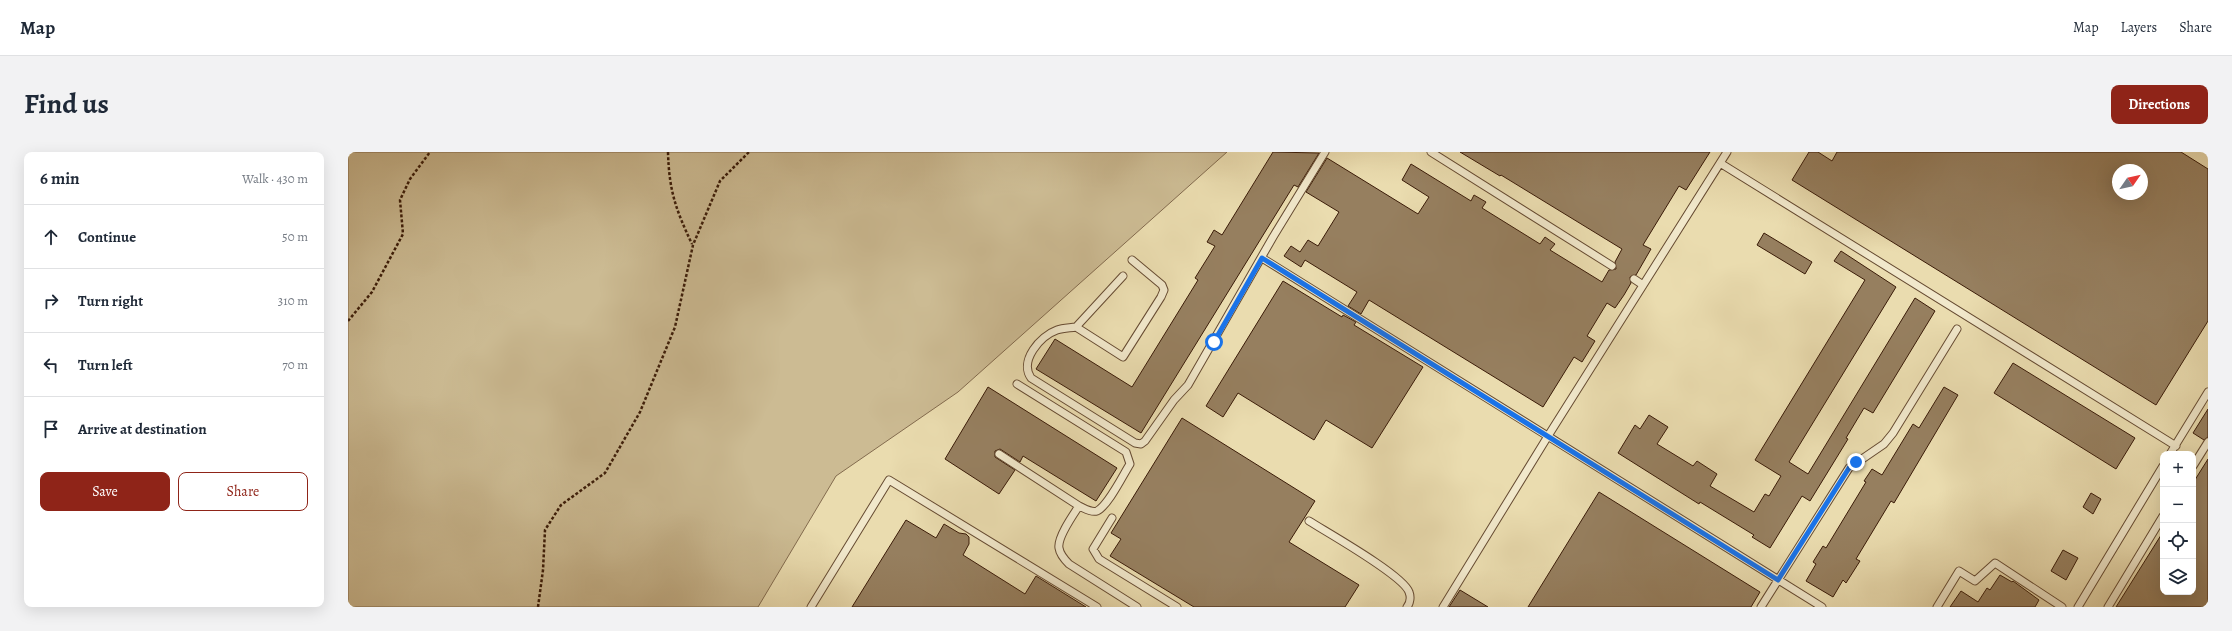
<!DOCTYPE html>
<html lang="en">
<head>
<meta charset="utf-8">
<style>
  body { margin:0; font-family:Alegreya,serif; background:#f2f2f3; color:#1f2937 }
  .controls { position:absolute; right:12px; bottom:12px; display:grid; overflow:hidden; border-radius:8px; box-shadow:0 4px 16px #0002 }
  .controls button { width:36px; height:36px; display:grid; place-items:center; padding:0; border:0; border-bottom:1px solid #e0e1e3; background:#fff; color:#1f2937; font:20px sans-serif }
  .compass { position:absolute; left:1764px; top:12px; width:36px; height:36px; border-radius:50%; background:#fff; box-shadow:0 4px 16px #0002; rotate:56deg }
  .stop { position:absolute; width:12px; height:12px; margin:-9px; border:3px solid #1a73e8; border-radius:50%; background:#fff }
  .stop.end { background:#1a73e8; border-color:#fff; box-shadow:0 1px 4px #0008 }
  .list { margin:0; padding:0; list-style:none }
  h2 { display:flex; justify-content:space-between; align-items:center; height:52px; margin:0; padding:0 16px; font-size:17px }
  h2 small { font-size:13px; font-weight:400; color:#747a83 }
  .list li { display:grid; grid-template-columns:26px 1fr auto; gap:12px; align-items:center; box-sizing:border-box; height:64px; padding:0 16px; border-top:1px solid #e0e1e3 }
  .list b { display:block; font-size:15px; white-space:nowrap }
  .list em { font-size:13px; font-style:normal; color:#747a83 }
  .actions { display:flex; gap:8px; padding:12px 16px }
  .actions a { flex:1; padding:9px 0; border:1px solid #8f2418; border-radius:8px; text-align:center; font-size:14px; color:#8f2418 }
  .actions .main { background:#8f2418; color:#fff }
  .icon { flex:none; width:22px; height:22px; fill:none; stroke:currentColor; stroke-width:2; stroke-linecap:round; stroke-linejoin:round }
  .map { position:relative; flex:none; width:1860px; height:455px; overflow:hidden; border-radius:8px }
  header { display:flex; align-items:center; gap:24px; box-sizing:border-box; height:56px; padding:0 20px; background:#fff; border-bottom:1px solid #e0e1e3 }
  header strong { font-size:19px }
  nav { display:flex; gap:22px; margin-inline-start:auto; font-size:14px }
  .intro { display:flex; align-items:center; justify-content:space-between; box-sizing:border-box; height:96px; padding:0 24px }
  h1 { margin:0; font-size:28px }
  .button { padding:10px 18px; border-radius:8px; background:#8f2418; color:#fff; font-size:14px; font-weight:700 }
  main { display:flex; gap:24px; padding:0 24px }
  aside { flex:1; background:#fff; border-radius:8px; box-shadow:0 4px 16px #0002 }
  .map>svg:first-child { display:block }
  .green { fill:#ccbb93; stroke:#836b4e }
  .building { fill:#967f5f; stroke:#3a1b08; fill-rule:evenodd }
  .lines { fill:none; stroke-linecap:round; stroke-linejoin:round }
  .service-casing { stroke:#664b32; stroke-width:9 }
  .path { stroke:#3a1b08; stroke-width:2.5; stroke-dasharray:3 2; stroke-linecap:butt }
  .service { stroke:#f1e8cb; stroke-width:7 }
  .route { stroke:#1a73e8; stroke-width:5 }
</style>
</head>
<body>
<header>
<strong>Map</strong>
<nav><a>Map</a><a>Layers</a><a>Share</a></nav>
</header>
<div class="intro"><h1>Find us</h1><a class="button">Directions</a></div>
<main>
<aside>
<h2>6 min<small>Walk · 430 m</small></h2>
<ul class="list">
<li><svg class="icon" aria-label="ahead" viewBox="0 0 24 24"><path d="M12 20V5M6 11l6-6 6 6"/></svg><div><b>Continue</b></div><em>50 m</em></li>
<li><svg class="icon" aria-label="right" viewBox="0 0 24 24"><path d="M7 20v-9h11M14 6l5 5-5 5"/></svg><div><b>Turn right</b></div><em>310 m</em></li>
<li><svg class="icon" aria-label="left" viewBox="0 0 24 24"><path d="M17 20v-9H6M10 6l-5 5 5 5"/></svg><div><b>Turn left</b></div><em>70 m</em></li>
<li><svg class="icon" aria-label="arrive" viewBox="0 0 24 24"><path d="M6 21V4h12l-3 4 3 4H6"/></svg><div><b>Arrive at destination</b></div></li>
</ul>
<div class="actions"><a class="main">Save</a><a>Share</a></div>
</aside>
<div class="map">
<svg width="1860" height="455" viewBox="0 0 1860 455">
  <rect width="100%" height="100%" fill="#eadcaf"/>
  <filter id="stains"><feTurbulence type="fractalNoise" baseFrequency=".005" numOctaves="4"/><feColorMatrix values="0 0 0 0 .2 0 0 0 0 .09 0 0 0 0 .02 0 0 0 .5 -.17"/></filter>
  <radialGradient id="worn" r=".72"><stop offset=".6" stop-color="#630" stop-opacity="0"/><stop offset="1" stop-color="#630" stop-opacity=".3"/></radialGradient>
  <path class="green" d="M 0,0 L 879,0 L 610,240 L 488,324 L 410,455 L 0,455 Z"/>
  <path class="building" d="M 925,0 L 971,1 L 950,35 L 946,33 L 793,281 L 688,217 L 707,187 L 784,235 L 850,128 L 847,126 L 867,94 L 859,90 L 866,78 L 874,83 Z
    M 1112,0 L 1362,0 L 1338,38 L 1331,34 L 1295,93 L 1303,97 L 1288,123 L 1282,125 L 1283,131 L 1276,143 L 1267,156 L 1259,151 L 1239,184 L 1247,189 L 1234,210 L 1226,205 L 1195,255 L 1021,148 L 1013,162 L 1000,154 L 1009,140 L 957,108 L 953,115 L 936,104 L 943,94 L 952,100 L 960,88 L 970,94 L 991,60 L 958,40 L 979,6 L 1070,62 L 1081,45 L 1054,28 L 1063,12 L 1123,49 L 1126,43 L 1138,50 L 1134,56 L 1192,92 L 1197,85 L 1207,92 L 1202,98 L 1254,130 L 1261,118 L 1268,117 L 1267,110 L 1274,97 L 1153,23 L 1152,24 Z
    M 1461,0 L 1470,0 L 1484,9 L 1489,0 L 1833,0 L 1860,17 L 1860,169 L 1808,253 L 1444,28 ZM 1770,18 L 1794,18 L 1794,42 L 1770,42 Z
    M 1416,81 L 1464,110 L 1457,122 L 1409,93 Z
    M 1493,99 L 1548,135 L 1441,310 L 1460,322 L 1567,146 L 1587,159 L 1525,261 L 1516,256 L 1498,286 L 1500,287 L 1462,349 L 1454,344 L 1422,396 L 1404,385 L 1406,383 L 1352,350 L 1351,352 L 1270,301 L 1287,273 L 1292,277 L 1301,263 L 1320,275 L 1309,292 L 1345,314 L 1349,309 L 1369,322 L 1362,334 L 1406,360 L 1417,342 L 1421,344 L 1433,324 L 1407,308 L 1517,128 L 1486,109 Z
    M 935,129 L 994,165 L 995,163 L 1008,170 L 1006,173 L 1075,215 L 1024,296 L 978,268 L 966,288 L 890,241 L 875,265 L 858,254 Z
    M 1665,211 L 1787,286 L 1768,317 L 1646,241 Z
    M 640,235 L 769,316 L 748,349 L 675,304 L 672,310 L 652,297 L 647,299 L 647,305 L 667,318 L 651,342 L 597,307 Z
    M 1596,235 L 1610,243 L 1546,351 L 1543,349 L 1508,407 L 1512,409 L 1498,431 L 1495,428 L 1485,445 L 1458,429 L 1468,412 L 1465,410 L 1475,394 L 1478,396 L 1518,330 L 1516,329 L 1524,317 L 1534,323 L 1565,272 L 1571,276 Z
    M 1860,257 L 1860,285 L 1856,288 L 1845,281 Z
    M 834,266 L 967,349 L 941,390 L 1011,433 L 997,455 L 846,455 L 762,404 L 773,387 L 763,381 Z
    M 1860,307 L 1860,455 L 1768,455 L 1815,380 L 1815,440 L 1845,440 L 1845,331 Z
    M 1251,340 L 1412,440 L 1403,455 L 1180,455 Z
    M 1743,341 L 1753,347 L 1745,362 L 1735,355 Z
    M 558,368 L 588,386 L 596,372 L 611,381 L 618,382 L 621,385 L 621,392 L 615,403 L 677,442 L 688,424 L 738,455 L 504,455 Z
    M 1715,398 L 1730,406 L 1718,428 L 1703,419 Z
    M 1652,423 L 1664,430 L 1665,429 L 1691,448 L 1687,455 L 1602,455 L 1613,439 L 1630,450 L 1639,436 L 1642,438 Z
    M 1112,438 L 1140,455 L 1101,455 Z"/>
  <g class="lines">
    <g class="service-casing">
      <path id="service" d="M 1083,0 L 1264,114
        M 1372,11 L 1828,294
        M 914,106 L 1474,455
        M 784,108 L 814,133 L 816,138 L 813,145 L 775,205 L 728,175 C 722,176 715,176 709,178 C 692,184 671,209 683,226 L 787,291 L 793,292 L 797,289 L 826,248 L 840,233 L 925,85 L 977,0
        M 1286,127 L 1295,133
        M 728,175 L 775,124
        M 669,232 L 778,300 L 782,312 C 775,323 760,354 749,359 C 743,361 736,356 731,354
        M 651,302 L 731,354 C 725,363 709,386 711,396 C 712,403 717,408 721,412 L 789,455
        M 1822,302 L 1860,240
        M 1845,314 L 1860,290
        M 764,366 L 745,397 L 751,407 L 829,455
        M 961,369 C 980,381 1055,423 1061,440 C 1063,445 1062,451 1059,455
        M 463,455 L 541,328 L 749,455
        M 1095,455 L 1200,284 L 1379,0
        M 1413,455 L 1501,316 L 1536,292 L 1545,281 L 1609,177
        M 1589,455 L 1611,419 L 1627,429 L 1647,411 L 1714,455
        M 1730,455 L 1815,314
        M 1760,455 L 1815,364"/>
    </g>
    <path class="path" d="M 320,0 C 321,39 328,58 344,92
      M 0,169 L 24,140 L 55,82 L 52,48 L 62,27 L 82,0
      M 190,455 L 195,418 L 197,378 L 213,353 L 257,321 L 292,260 L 327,175 L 345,93 L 372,29 L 401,0"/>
    <use href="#service" class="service"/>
  </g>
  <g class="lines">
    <path class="route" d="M 866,190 L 914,106 L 1430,428 L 1501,316 L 1508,310"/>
  </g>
  <rect width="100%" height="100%" filter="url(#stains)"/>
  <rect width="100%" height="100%" fill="url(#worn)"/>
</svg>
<div class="controls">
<button>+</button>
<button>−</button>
<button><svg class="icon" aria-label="locate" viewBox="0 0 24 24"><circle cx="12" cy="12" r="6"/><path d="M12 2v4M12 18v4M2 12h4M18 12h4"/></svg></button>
<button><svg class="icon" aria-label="layers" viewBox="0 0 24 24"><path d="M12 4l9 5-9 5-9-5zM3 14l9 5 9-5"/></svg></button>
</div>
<svg class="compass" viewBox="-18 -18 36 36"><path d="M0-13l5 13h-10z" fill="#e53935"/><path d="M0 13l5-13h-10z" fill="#747a83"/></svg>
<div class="stop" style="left:866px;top:190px"></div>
<div class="stop end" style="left:1508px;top:310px"></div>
</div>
</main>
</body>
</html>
